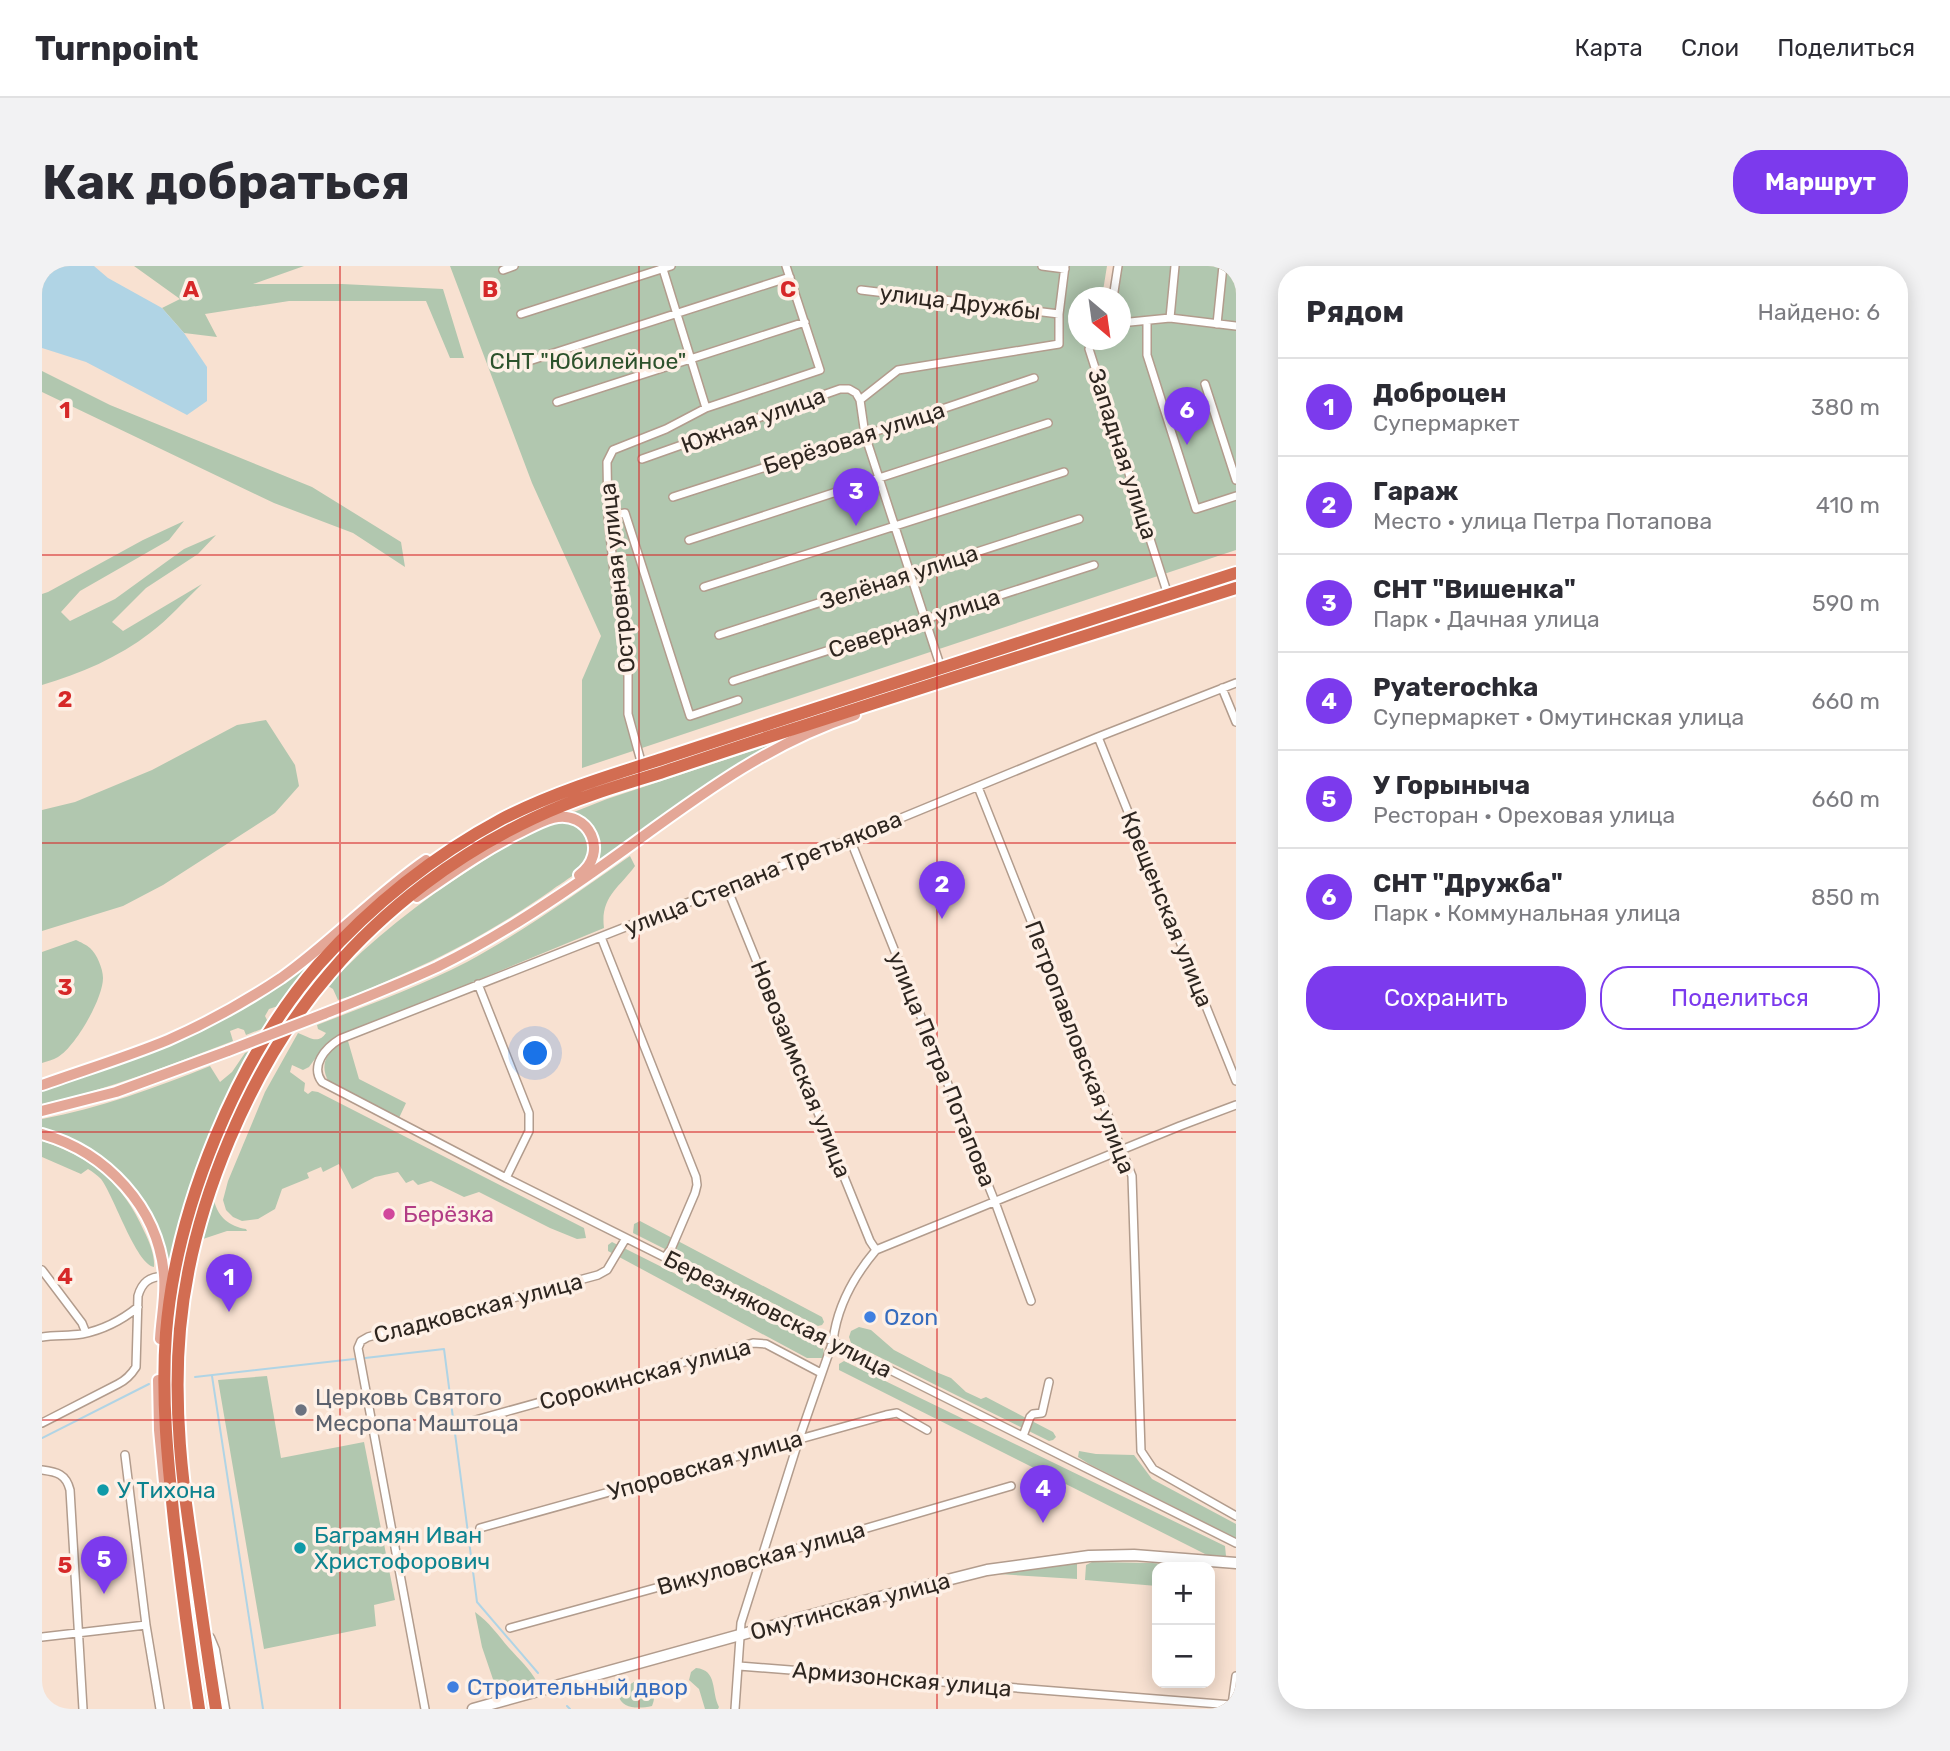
<!DOCTYPE html>
<html lang="ru">
<head>
<meta charset="utf-8">
<style>
  body { margin:0; font-family:Rubik,sans-serif; background:#f2f2f3; color:#2b2b33 }
  .controls { position:absolute; right:21px; bottom:21px; display:grid; overflow:hidden; border-radius:14px; box-shadow:0 4px 18px #0003 }
  .controls button { width:63px; height:63px; display:grid; place-items:center; padding:0; border:0; border-bottom:2px solid #e1e1e2; background:#fff; color:#2b2b33; font:35px sans-serif }
  .compass { position:absolute; left:1026px; top:21px; width:63px; height:63px; border-radius:50%; background:#fff; box-shadow:0 4px 18px #0003; rotate:151deg }
  .you { position:absolute; left:494px; top:788px; width:24px; height:24px; margin:-18px; border:5px solid #fff; border-radius:50%; background:#1a73e8; box-shadow:0 0 0 10px #1a73e833 }
  .badge { display:grid; place-items:center; width:46px; height:46px; border-radius:50%; background:#7c3aed; color:#fff; font-size:23px; font-weight:700 }
  .pin { position:absolute; translate:-50% -58px; filter:drop-shadow(0 2px 4px #0008) }
  .pin::after { content:''; position:absolute; top:37px; width:24px; height:21px; background:inherit; clip-path:polygon(0 0,100% 0,50% 100%) }
  .list { margin:0; padding:0; list-style:none }
  h2 { display:flex; justify-content:space-between; align-items:center; height:91px; margin:0; padding:0 28px; font-size:30px }
  h2 small { font-size:23px; font-weight:400; color:#7c7c81 }
  .list li { display:grid; grid-template-columns:46px 1fr auto; gap:21px; align-items:center; box-sizing:border-box; height:98px; padding:0 28px; border-top:2px solid #e1e1e2 }
  .list b { display:block; font-size:26px; white-space:nowrap }
  .list p { margin:0; font-size:23px; white-space:nowrap; color:#7c7c81 }
  .list em { font-size:23px; font-style:normal; color:#7c7c81 }
  .actions { display:flex; gap:14px; padding:21px 28px }
  .actions a { flex:1; padding:16px 0; border:2px solid #7c3aed; border-radius:28px; text-align:center; font-size:24px; color:#7c3aed }
  .actions .main { background:#7c3aed; color:#fff }
  .map { position:relative; flex:none; width:1194px; height:1443px; overflow:hidden; border-radius:28px }
  header { display:flex; align-items:center; gap:42px; box-sizing:border-box; height:98px; padding:0 35px; background:#fff; border-bottom:2px solid #e1e1e2 }
  header strong { font-size:33px }
  nav { display:flex; gap:38px; margin-inline-start:auto; font-size:24px }
  .intro { display:flex; align-items:center; justify-content:space-between; box-sizing:border-box; height:168px; padding:0 42px }
  h1 { margin:0; font-size:49px }
  .button { padding:18px 32px; border-radius:28px; background:#7c3aed; color:#fff; font-size:24px; font-weight:700 }
  main { display:flex; gap:42px; padding:0 42px }
  aside { flex:1; background:#fff; border-radius:28px; box-shadow:0 4px 18px #0003 }
  .map>svg:first-child { display:block }
  .green { fill:#b1c7af }
  .water { fill:#b0d4e5 }
  .lines { fill:none; stroke-linecap:round; stroke-linejoin:round }
  .stream { stroke:#b0d4e5; stroke-width:2 }
  .street-casing { stroke:#b29c8d; stroke-width:10 }
  .secondary-casing { stroke:#b29c8d; stroke-width:13 }
  .primary-casing { stroke:#fff; stroke-width:14 }
  .highway-casing { stroke:#fff; stroke-width:16 }
  .street { stroke:#fff; stroke-width:7 }
  .secondary { stroke:#fff; stroke-width:10 }
  .primary { stroke:#e4a797; stroke-width:10 }
  .highway { stroke:#d26d52; stroke-width:12 }
  .primary-bridge-casing { stroke:#fff; stroke-width:14; stroke-linecap:butt }
  .primary-bridge { stroke:#e4a797; stroke-width:10 }
  .grid { fill:none; stroke:#d62828; stroke-width:2; stroke-opacity:0.55 }
  .hotel-dot { fill:#d1479c; stroke:#fef0e6; stroke-width:2.5 }
  .shop-dot { fill:#3f7fe0; stroke:#fef0e6; stroke-width:2.5 }
  .worship-dot { fill:#6b7280; stroke:#fef0e6; stroke-width:2.5 }
  .culture-dot { fill:#0f9aa8; stroke:#fef0e6; stroke-width:2.5 }
  .labels { text-anchor:middle; stroke-width:7; stroke-linejoin:round; paint-order:stroke }
  .street-label { font-size:23px; fill:#2e2620; stroke:#fef0e6 }
  .park-label { font-size:23px; fill:#2d522c; stroke:#fef0e6 }
  .hotel-label { font-size:23px; fill:#b23c85; stroke:#fef0e6; text-anchor:start }
  .shop-label { font-size:23px; fill:#366cbe; stroke:#fef0e6; text-anchor:start }
  .worship-label { font-size:23px; fill:#5b616d; stroke:#fef0e6; text-anchor:start }
  .culture-label { font-size:23px; fill:#0d838f; stroke:#fef0e6; text-anchor:start }
  .grid-label { font-size:23px; text-anchor:middle; font-weight:bold; fill:#d62828; stroke:#fef0e6; stroke-width:7; stroke-linejoin:round; paint-order:stroke }
</style>
</head>
<body>
<header>
<strong>Turnpoint</strong>
<nav><a>Карта</a><a>Слои</a><a>Поделиться</a></nav>
</header>
<div class="intro"><h1>Как добраться</h1><a class="button">Маршрут</a></div>
<main>
<div class="map">
<svg width="1194" height="1443" viewBox="0 0 1194 1443">
  <rect width="100%" height="100%" fill="#f8e1d1"/>
  <path class="green" d="M 92,0 L 262,0 L 211,18 L 300,18 L 401,23 L 422,92 L 408,92 L 384,35 L 247,35 L 163,48 L 175,71 L 142,67 L 120,42 L 138,33 Z
    M 408,0 L 1065,0 L 1060,31 L 1036,32 L 1036,74 L 1078,74 L 1078,32 L 1073,31 L 1079,0 L 1194,0 L 1194,284 L 540,502 L 540,414 L 559,370 L 490,217 Z
    M 0,105 L 68,139 L 270,221 L 359,276 L 363,301 L 311,267 L 232,237 L 0,126 Z
    M 142,255 L 127,274 L 38,325 L 19,346 L 28,355 L 73,333 L 142,283 L 174,269 L 156,288 L 104,322 L 70,356 L 81,365 L 160,318 C 143,334 127,353 108,367 C 77,391 38,408 0,419 L 0,328 L 6,326 L 101,274 Z
    M 224,454 L 253,499 L 257,520 L 233,547 L 121,619 L 81,640 L 0,665 L 0,544 L 33,536 L 110,504 L 195,459 Z
    M 740,475 L 671,515 L 558,594 C 558,569 554,560 532,546 L 565,533 Z
    M 518,556 C 530,556 539,560 544,571 C 547,577 549,585 546,592 C 540,606 522,615 510,624 C 463,657 413,685 361,708 C 340,717 318,728 296,734 L 291,723 L 286,720 C 329,673 379,635 432,601 C 459,583 488,565 518,556 Z
    M 588,590 L 593,600 C 577,622 558,631 562,662 L 373,740 L 295,770 L 283,779 L 267,801 L 261,804 L 250,799 L 248,806 L 263,817 L 262,825 L 266,828 L 270,825 L 276,826 L 542,962 L 544,972 L 535,973 L 508,962 L 437,926 L 422,931 L 389,915 L 376,919 L 371,914 L 364,917 L 356,906 L 333,911 L 310,923 L 297,898 L 281,906 L 279,901 L 265,907 L 267,912 L 240,923 L 233,943 L 216,953 L 200,955 L 191,951 L 184,944 L 181,934 L 186,915 L 223,826 L 256,767 C 267,771 276,779 284,767 L 276,763 L 275,759 C 326,739 377,721 425,696 C 482,665 535,627 588,590 Z
    M 34,674 C 38,676 45,679 48,682 C 55,688 61,703 61,712 C 61,733 33,781 16,791 C 11,794 5,795 0,797 L 0,686 Z
    M 271,695 L 236,740 L 227,743 L 223,750 L 225,754 L 222,762 L 204,769 L 202,764 L 196,762 L 188,765 L 191,775 C 128,799 66,824 0,838 L 0,825 L 91,794 L 158,766 L 218,733 Z
    M 303,775 L 306,775 L 317,813 L 364,837 L 357,852 L 287,816 C 276,798 286,783 303,775 Z
    M 210,784 C 171,850 144,915 129,991 L 125,996 C 110,930 66,879 0,862 L 0,853 C 58,842 113,822 168,800 L 178,816 L 190,806 L 203,787 Z
    M 0,875 C 49,891 81,917 102,965 C 107,975 113,989 112,1001 C 94,998 72,930 59,913 C 55,909 51,906 46,903 L 39,908 L 0,891 Z
    M 172,935 C 177,952 187,960 204,963 L 205,965 L 185,965 L 161,973 Z
    M 598,955 L 780,1051 L 782,1056 L 780,1059 L 776,1060 L 591,967 L 592,958 Z
    M 570,976 L 781,1082 L 783,1092 L 765,1092 L 566,985 L 566,979 Z
    M 817,1061 L 829,1064 L 852,1084 L 894,1106 L 909,1112 L 924,1126 L 939,1133 L 944,1131 L 1011,1166 L 1014,1171 L 1011,1174 L 1007,1175 L 809,1077 L 807,1071 L 809,1065 Z
    M 802,1095 L 1183,1280 L 1184,1290 L 1167,1290 L 797,1104 L 797,1098 Z
    M 225,1110 L 239,1192 L 322,1176 L 353,1334 L 332,1339 L 334,1360 L 222,1383 L 176,1114 Z
    M 1037,1185 L 1054,1188 L 1092,1189 L 1110,1213 L 1194,1258 L 1194,1272 L 1047,1198 L 1036,1191 Z
    M 1050,1296 L 1110,1297 L 1160,1301 L 1115,1301 L 1115,1320 L 1043,1314 L 1044,1299 Z
    M 1035,1297 L 1035,1313 L 956,1308 L 964,1305 Z
    M 433,1346 C 447,1356 456,1369 467,1382 C 477,1393 488,1403 495,1416 L 461,1426 L 455,1425 L 440,1381 Z
    M 654,1402 C 676,1404 669,1426 677,1441 L 676,1443 L 663,1443 L 657,1423 L 647,1414 L 649,1406 Z
    M 592,1416 L 606,1416 C 612,1423 614,1431 610,1440 C 596,1443 580,1443 576,1429 L 581,1422 Z"/>
  <path class="water" d="M 0,0 L 52,0 L 66,12 L 120,42 L 142,67 L 165,101 L 165,135 L 145,149 L 44,96 L 0,82 Z"/>
  <g class="lines">
    <path class="stream" d="M 323,1092 L 402,1083 L 435,1336 L 496,1407
      M 170,1110 L 221,1443
      M 153,1111 L 312,1093
      M 0,1172 L 107,1118
      M 525,1440 L 528,1443"/>
    <g class="street-casing">
      <path id="street" d="M 620,0 L 664,142
        M 1000,0 L 1023,3
        M 461,4 L 472,0
        M 819,24 L 1017,48
        M 1071,32 L 1076,0
        M 479,48 L 629,0
        M 1128,52 L 1133,0
        M 1105,55 L 1105,89 L 1154,243 L 1194,230
        M 1078,57 L 1128,52 L 1194,60
        M 1175,58 L 1181,0
        M 1051,74 L 1047,83 L 1126,329
        M 487,95 L 748,11
        M 1163,118 L 1194,214
        M 818,134 L 856,104 L 1017,78 L 1017,48 L 1023,0
        M 515,136 L 763,56
        M 600,193 L 798,123 L 807,123 L 814,127 L 818,134 L 823,169 L 899,402
        M 631,231 L 823,169 L 992,112
        M 566,250 L 583,247 L 648,450 L 696,434
        M 647,274 L 1006,157
        M 662,321 L 1022,206
        M 677,369 L 1037,253
        M 691,415 L 1052,299
        M 1194,417 L 1056,471 L 808,573 L 298,773 C 283,782 268,800 280,816 L 464,912 L 1194,1277
        M 1180,422 L 1194,456
        M 1056,471 L 1194,815
        M 600,499 L 586,448 L 586,387 L 573,316 L 566,250 L 565,196 L 571,184 L 624,163 L 664,142 L 778,104 L 744,0
        M 936,521 L 1090,910 L 1099,1185 L 1111,1203 L 1194,1250
        M 808,573 L 953,936 L 989,1035
        M 685,622 L 828,975 L 834,984
        M 559,671 L 654,911 L 655,919 L 653,927 L 629,983 L 623,991
        M 436,718 L 487,847 L 487,865 L 464,912
        M 0,1004 L 40,1057 L 44,1067
        M 0,1071 C 13,1069 27,1070 40,1068 C 60,1064 80,1054 96,1041
        M 0,1157 L 76,1118 C 84,1114 89,1109 94,1101 L 96,1030 C 100,1016 107,1011 122,1010
        M 423,1157 L 711,1077 L 724,1078 L 779,1107
        M 981,1170 L 988,1151 L 991,1148 L 1000,1147 L 1007,1116
        M 83,1189 L 104,1359 L 118,1443
        M 0,1204 C 15,1206 24,1208 28,1224 L 41,1443
        M 438,1262 L 844,1149 L 855,1147 L 885,1164
        M 468,1362 L 719,1293 L 969,1220
        M 0,1371 L 104,1359
        M 697,1400 L 1190,1439 L 1194,1410
        M 383,1443 L 316,1082 L 319,1075 L 326,1071 L 556,1009 L 565,1004 L 584,972
        M 693,1443 L 699,1357 L 757,1173 L 791,1075 C 795,1041 812,1010 834,984 L 1138,860 L 1194,839"/>
    </g>
    <g class="secondary-casing">
      <path id="secondary" d="M 167,1372 L 172,1384 L 182,1443
        M 431,1443 L 806,1339 L 945,1304 L 1047,1290 L 1092,1289 L 1194,1297"/>
    </g>
    <g class="primary-casing">
      <path id="primary" d="M 375,631 C 410,607 443,583 481,565 C 491,560 500,555 511,552 C 547,543 568,587 537,609
        M 282,748 C 320,733 358,718 395,701 C 438,680 479,655 519,628 C 615,565 701,485 813,449
        M 0,819 C 42,804 85,791 126,774 C 165,757 203,736 239,712 C 290,676 333,629 384,594
        M 0,845 L 74,826 L 186,785
        M 0,868 C 64,886 116,941 122,1009 C 124,1030 119,1052 118,1073
        M 116,1114 L 117,1164 L 123,1227"/>
    </g>
    <g class="highway-casing">
      <path id="highway" d="M 157,1443 C 148,1384 140,1324 133,1264 C 126,1198 119,1133 124,1067 C 134,943 195,792 277,698 C 329,640 391,590 460,553 C 511,527 566,510 620,493 C 663,479 706,465 748,451 C 897,402 1045,355 1194,307
        M 174,1443 C 166,1393 159,1343 152,1293 C 140,1217 131,1140 138,1063 C 149,941 208,800 288,707 C 343,642 415,588 492,552 C 532,533 575,520 618,507 C 666,491 713,475 761,460 C 905,413 1050,368 1194,322"/>
    </g>
    <use href="#street" class="street"/>
    <use href="#secondary" class="secondary"/>
    <use href="#primary" class="primary"/>
    <use href="#highway" class="highway"/>
    <g class="primary-bridge-casing">
      <path id="primary-bridge" d="M 186,785 L 282,748"/>
    </g>
    <use href="#primary-bridge" class="primary-bridge"/>
  </g>
  <path class="grid" d="M 298,0 L 298,1443M 597,0 L 597,1443M 895,0 L 895,1443M 0,289 L 1194,289M 0,577 L 1194,577M 0,866 L 1194,866M 0,1154 L 1194,1154"/>
  <circle class="hotel-dot" cx="347" cy="948" r="7"/>
  <g class="shop-dot">
    <circle cx="828" cy="1051" r="7"/>
    <circle cx="411" cy="1421" r="7"/>
  </g>
  <circle class="worship-dot" cx="259" cy="1144" r="7"/>
  <g class="culture-dot">
    <circle cx="61" cy="1224" r="7"/>
    <circle cx="258" cy="1282" r="7"/>
  </g>
  <g class="labels">
    <g class="street-label">
      <text transform="translate(918 36) rotate(7)" y="8">улица Дружбы</text>
      <text transform="translate(711 154) rotate(-20)" y="8">Южная улица</text>
      <text transform="translate(812 172) rotate(-18)" y="8">Берёзовая улица</text>
      <text transform="translate(1081 188) rotate(72)" y="8">Западная улица</text>
      <text transform="translate(857 311) rotate(-18)" y="8">Зелёная улица</text>
      <text transform="translate(575 312) rotate(-96)" y="8">Островная улица</text>
      <text transform="translate(872 357) rotate(-18)" y="8">Северная улица</text>
      <text transform="translate(721 607) rotate(-22)" y="8">улица Степана Третьякова</text>
      <text transform="translate(1125 643) rotate(68)" y="8">Крещенская улица</text>
      <text transform="translate(1038 781) rotate(69)" y="8">Петропавловская улица</text>
      <text transform="translate(759 803) rotate(68)" y="8">Новозаимская улица</text>
      <text transform="translate(900 803) rotate(68)" y="8">улица Петра Потапова</text>
      <text transform="translate(436 1042) rotate(-15)" y="8">Сладковская улица</text>
      <text transform="translate(736 1048) rotate(27)" y="8">Березняковская улица</text>
      <text transform="translate(603 1108) rotate(-15)" y="8">Сорокинская улица</text>
      <text transform="translate(663 1199) rotate(-16)" y="8">Упоровская улица</text>
      <text transform="translate(719 1292) rotate(-16)" y="8">Викуловская улица</text>
      <text transform="translate(808 1340) rotate(-15)" y="8">Омутинская улица</text>
      <text transform="translate(860 1413) rotate(5)" y="8">Армизонская улица</text>
    </g>
    <g class="park-label">
      <text x="546" y="103">СНТ "Юбилейное"</text>
    </g>
    <g class="hotel-label">
      <text x="361" y="956">Берёзка</text>
    </g>
    <g class="shop-label">
      <text x="842" y="1059">Ozon</text>
      <text x="425" y="1429">Строительный двор</text>
    </g>
    <g class="worship-label">
      <text x="273" y="1139">Церковь Святого<tspan x="273" dy="26">Месропа Маштоца</tspan></text>
    </g>
    <g class="culture-label">
      <text x="75" y="1232">У Тихона</text>
      <text x="272" y="1277">Баграмян Иван<tspan x="272" dy="26">Христофорович</tspan></text>
    </g>
  </g>
  <g class="grid-label">
    <text x="149" y="31">A</text>
    <text x="448" y="31">B</text>
    <text x="746" y="31">C</text>
    <text x="23" y="152">1</text>
    <text x="23" y="441">2</text>
    <text x="23" y="729">3</text>
    <text x="23" y="1018">4</text>
    <text x="23" y="1307">5</text>
  </g>
</svg>
<div class="controls">
<button>+</button>
<button>−</button>
</div>
<svg class="compass" viewBox="-18 -18 36 36"><path d="M0-13l5 13h-10z" fill="#e53935"/><path d="M0 13l5-13h-10z" fill="#7c7c81"/></svg>
<div class="you"></div>
<div class="pin badge" style="left:187px;top:1046px">1</div>
<div class="pin badge" style="left:900px;top:653px">2</div>
<div class="pin badge" style="left:814px;top:260px">3</div>
<div class="pin badge" style="left:1001px;top:1257px">4</div>
<div class="pin badge" style="left:62px;top:1328px">5</div>
<div class="pin badge" style="left:1145px;top:179px">6</div>
</div>
<aside>
<h2>Рядом<small>Найдено: 6</small></h2>
<ul class="list">
<li><span class="badge">1</span><div><b>Доброцен</b><p>Супермаркет</p></div><em>380 m</em></li>
<li><span class="badge">2</span><div><b>Гараж</b><p>Место · улица Петра Потапова</p></div><em>410 m</em></li>
<li><span class="badge">3</span><div><b>СНТ &quot;Вишенка&quot;</b><p>Парк · Дачная улица</p></div><em>590 m</em></li>
<li><span class="badge">4</span><div><b>Pyaterochka</b><p>Супермаркет · Омутинская улица</p></div><em>660 m</em></li>
<li><span class="badge">5</span><div><b>У Горыныча</b><p>Ресторан · Ореховая улица</p></div><em>660 m</em></li>
<li><span class="badge">6</span><div><b>СНТ &quot;Дружба&quot;</b><p>Парк · Коммунальная улица</p></div><em>850 m</em></li>
</ul>
<div class="actions"><a class="main">Сохранить</a><a>Поделиться</a></div>
</aside>
</main>
</body>
</html>
